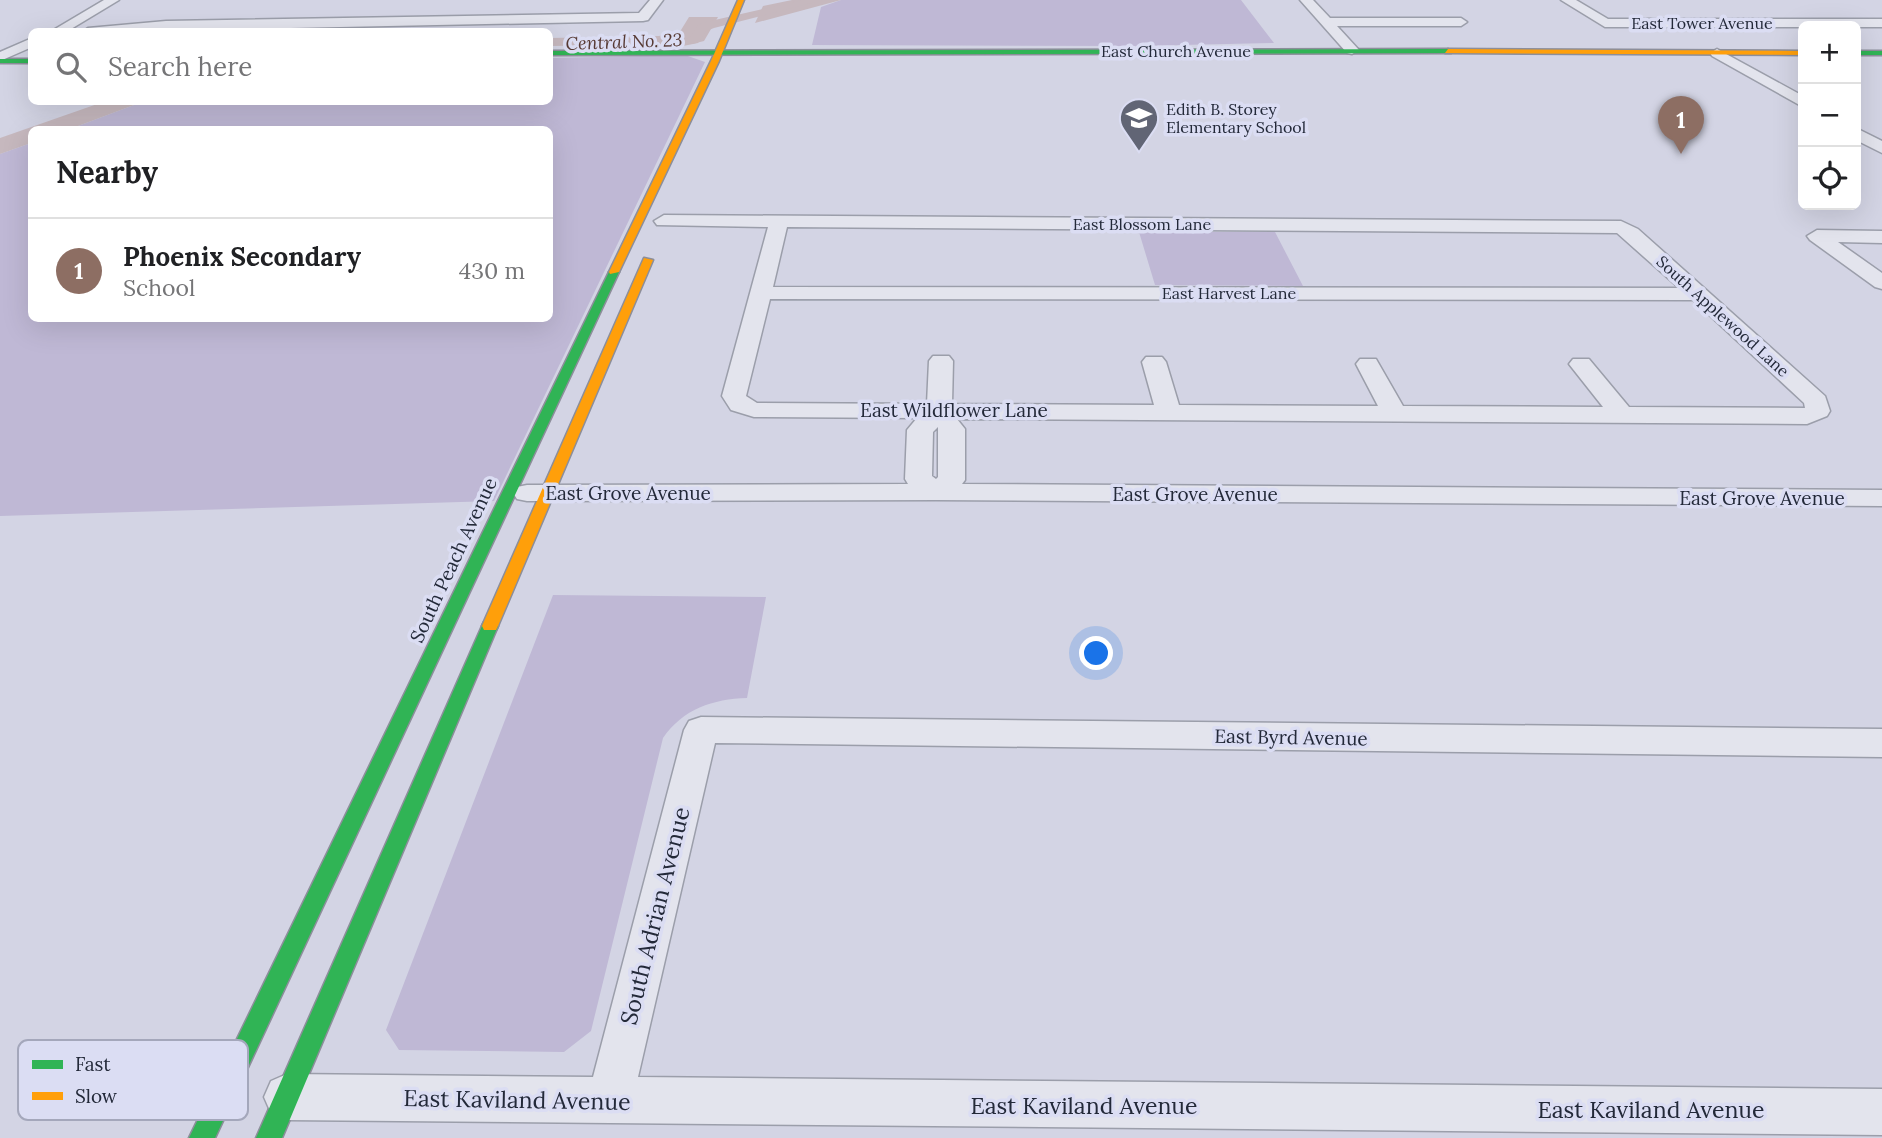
<!DOCTYPE html>
<html lang="en">
<head>
<meta charset="utf-8">
<style>
  body { margin:0; font-family:Lora,serif; background:#f6f6f6; color:#202124 }
  .controls { position:absolute; right:21px; top:21px; display:grid; overflow:hidden; border-radius:10px; box-shadow:0 7px 28px #0002 }
  .controls button { width:63px; height:63px; display:grid; place-items:center; padding:0; border:0; border-bottom:2px solid #e0e0e0; background:#fff; color:#202124; font:35px sans-serif }
  .you { position:absolute; left:1097px; top:654px; width:24px; height:24px; margin:-18px; border:5px solid #fff; border-radius:50%; background:#1a73e8; box-shadow:0 0 0 10px #1a73e833 }
  .badge { display:grid; place-items:center; width:46px; height:46px; border-radius:50%; background:#616575; color:#fff; font-size:23px; font-weight:700 }
  .pin { position:absolute; translate:-50% -58px; filter:drop-shadow(0 2px 4px #0008) }
  .pin::after { content:''; position:absolute; top:37px; width:24px; height:21px; background:inherit; clip-path:polygon(0 0,100% 0,50% 100%) }
  .list { margin:0; padding:0; list-style:none }
  h2 { display:flex; justify-content:space-between; align-items:center; height:91px; margin:0; padding:0 28px; font-size:30px }
  h2 small { font-size:23px; font-weight:400; color:#757577 }
  .list li { display:grid; grid-template-columns:46px 1fr auto; gap:21px; align-items:center; box-sizing:border-box; height:105px; padding:0 28px; border-top:2px solid #e0e0e0 }
  .list b { display:block; font-size:26px; white-space:nowrap }
  .list p { margin:0; font-size:23px; white-space:nowrap; color:#757577 }
  .list em { font-size:23px; font-style:normal; color:#757577 }
  .icon { flex:none; width:38px; height:38px; fill:none; stroke:currentColor; stroke-width:2; stroke-linecap:round; stroke-linejoin:round }
  .map { position:relative; flex:none; width:1882px; height:1138px; overflow:hidden }
  .search { position:absolute; background:#fff; box-shadow:0 7px 28px #0002; left:28px; top:28px; width:525px; height:77px; display:flex; align-items:center; gap:18px; box-sizing:border-box; padding:0 24px; border-radius:10px; color:#757577; font-size:26px }
  .panel { position:absolute; background:#fff; box-shadow:0 7px 28px #0002; left:28px; top:126px; width:525px; height:196px; border-radius:10px }
  .map>svg:first-child { display:block }
  .green { fill:#bfb8d5 }
  .water { fill:#c6b8be }
  .lines { fill:none; stroke-linecap:round; stroke-linejoin:round }
  .canal { fill:#c6b8be; fill-rule:evenodd }
  .street-casing { stroke:#9b9eaa; stroke-width:3 }
  .fast-casing { stroke:#8c8e9a; stroke-width:3 }
  .slow-casing { stroke:#8c8e9a; stroke-width:3 }
  .street { fill:#e3e4ed; fill-rule:evenodd }
  .fast { fill:#30b455; fill-rule:evenodd }
  .slow { fill:#ff9f0a; fill-rule:evenodd }
  .labels { text-anchor:middle; stroke-width:7; stroke-linejoin:round; paint-order:stroke }
  .far-street-label { font-size:16px; fill:#232939; stroke:#dbddf3 }
  .far-poi-label { font-size:16px; fill:#232939; stroke:#dbddf3; text-anchor:start }
  .far-water-label { font-size:18px; font-style:italic; fill:#573a34; stroke:#dbddf3 }
  .street-label { font-size:19px; fill:#232939; stroke:#dbddf3 }
  .near-street-label { font-size:23px; fill:#232939; stroke:#dbddf3 }
  .key { fill:#dbddf3; stroke:#a4a7bb; stroke-width:2 }
  .key-label { font-size:19px; fill:#232939 }
</style>
</head>
<body>
<div class="map">
<svg width="1882" height="1138" viewBox="0 0 1882 1138">
  <rect width="100%" height="100%" fill="#d3d4e4"/>
  <path class="green" d="M 841,0 L 1241,0 L 1274,43 L 1135,46 L 812,45 L 821,7 Z
    M 685,55 L 705,62 L 494,501 L 0,516 L 0,154 L 31,143 L 32,318 L 550,318 L 550,130 L 70,129 L 142,102 L 550,102 L 550,58 Z
    M 1139,232 L 1275,232 L 1303,286 L 1155,285 Z
    M 553,595 L 766,597 L 747,698 C 713,699 683,709 663,738 L 591,1031 L 564,1052 L 399,1050 L 386,1030 Z"/>
  <path class="water" d="M 792,0 L 841,0 L 755,23 L 763,6 Z
    M 689,17 L 718,17 L 704,41 L 692,44 L 550,46 L 550,38 L 659,36 L 681,30 Z
    M 103,102 L 142,102 L 70,129 L 32,130 L 31,143 L 0,154 L 0,138 Z"/>
  <g class="lines">
    <path class="canal" d="M 802,0 L 823,0 L 714,28 L 706,31 L 698,43 L 683,46 L 677,42 L 690,37 L 698,25 L 706,22 Z"/>
    <g class="street-casing">
      <path id="street" d="M 104,0 L 119,0 L 66,32 L 50,32 Z
        M 650,0 L 663,0 L 648,20 L 643,21 L 82,32 L 88,28 L 166,21 L 639,13 Z
        M 1300,0 L 1313,0 L 1330,18 L 1461,18 L 1467,22 L 1461,26 L 1337,26 L 1359,50 L 1352,54 L 1347,53 Z
        M 1561,0 L 1576,0 L 1608,19 L 1882,19 L 1882,27 L 1605,27 Z
        M 32,38 L 32,47 L 0,61 L 0,52 Z
        M 1717,49 L 1803,96 L 1803,107 L 1712,56 L 1710,53 Z
        M 1856,128 L 1882,141 L 1882,153 L 1856,140 Z
        M 664,215 L 1621,221 L 1638,229 L 1825,396 L 1830,411 L 1827,416 L 1807,424 L 957,419 L 965,429 L 965,480 L 962,484 L 1882,490 L 1882,506 L 936,500 L 527,501 L 517,499 L 513,493 L 517,487 L 527,485 L 908,484 L 905,479 L 907,430 L 917,418 L 754,417 L 731,410 L 722,396 L 768,227 L 657,225 L 654,221 ZM 787,227 L 1617,233 L 1679,288 L 773,287 ZM 770,299 L 1693,300 L 1804,403 L 1805,408 L 1629,407 L 1589,359 L 1573,359 L 1569,364 L 1603,407 L 1403,406 L 1376,359 L 1360,359 L 1356,364 L 1378,406 L 1179,405 L 1166,362 L 1162,357 L 1146,357 L 1142,362 L 1154,405 L 952,404 L 953,361 L 949,356 L 933,356 L 929,361 L 927,404 L 757,403 L 746,396 ZM 938,427 L 938,477 L 936,479 L 932,476 L 933,432 Z
        M 1817,230 L 1882,231 L 1882,243 L 1838,242 L 1882,273 L 1882,289 L 1875,287 L 1810,240 L 1807,236 Z
        M 701,717 L 1882,729 L 1882,757 L 715,743 L 638,1077 L 1882,1089 L 1882,1135 L 287,1120 L 271,1113 L 264,1097 L 271,1081 L 287,1074 L 593,1077 L 684,730 L 689,721 Z"/>
    </g>
    <g class="fast-casing">
      <path id="fast" d="M 1448,49 L 1451,53 L 550,55 L 550,51 Z
        M 1856,51 L 1882,51 L 1882,55 L 1856,55 Z
        M 0,59 L 32,59 L 32,63 L 0,63 Z
        M 614,269 L 619,272 L 215,1138 L 189,1138 L 609,272 Z
        M 490,620 L 496,622 L 498,626 L 282,1138 L 256,1138 L 482,626 L 484,622 Z"/>
    </g>
    <g class="slow-casing">
      <path id="slow" d="M 738,0 L 744,0 L 719,61 L 619,272 L 610,274 L 609,272 L 711,61 Z
        M 1448,49 L 1803,51 L 1803,55 L 1445,53 Z
        M 644,258 L 653,260 L 498,626 L 496,630 L 484,630 L 482,626 Z"/>
    </g>
    <use href="#street" class="street"/>
    <use href="#fast" class="fast"/>
    <use href="#slow" class="slow"/>
  </g>
  <defs>
    <g id="school-pin" transform="scale(2.0125)"><path d="M0 17L-7.5 6A9.5 9.5 0 1 1 7.5 6Z" fill="#616575" stroke="#dbddf3"/><path d="M0-5L7-2L0 1L-7-2ZM-4 1L0 2.5L4 1V4Q0 6-4 4Z" fill="#fff"/></g>
  </defs>
  <g fill-rule="evenodd">
    <use href="#school-pin" x="1139" y="118"/>
  </g>
  <g class="labels">
    <g class="far-street-label">
      <text x="1702" y="29">East Tower Avenue</text>
      <text x="1176" y="57">East Church Avenue</text>
      <text x="1142" y="230">East Blossom Lane</text>
      <text x="1229" y="299">East Harvest Lane</text>
      <text transform="translate(1723 316) rotate(42)" y="6">South Applewood Lane</text>
    </g>
    <g class="far-poi-label">
      <text x="1166" y="115">Edith B. Storey<tspan x="1166" dy="18">Elementary School</tspan></text>
    </g>
    <g class="far-water-label">
      <text transform="translate(624 42) rotate(-2)" y="6">Central No. 23</text>
    </g>
    <g class="street-label">
      <text x="954" y="417">East Wildflower Lane</text>
      <text x="628" y="500">East Grove Avenue</text>
      <text x="1195" y="501">East Grove Avenue</text>
      <text x="1762" y="505">East Grove Avenue</text>
      <text transform="translate(453 560) rotate(-65)" y="7">South Peach Avenue</text>
      <text transform="translate(1291 737) rotate(1)" y="7">East Byrd Avenue</text>
    </g>
    <g class="near-street-label">
      <text transform="translate(655 916) rotate(-76)" y="8">South Adrian Avenue</text>
      <text transform="translate(517 1100) rotate(1)" y="8">East Kaviland Avenue</text>
      <text x="1084" y="1114">East Kaviland Avenue</text>
      <text x="1651" y="1118">East Kaviland Avenue</text>
    </g>
  </g>
  <rect x="18" y="1040" width="230" height="80" rx="10" class="key"/>
  <rect x="32" y="1060" width="31" height="9" fill="#30b455"/>
  <rect x="32" y="1092" width="31" height="8" fill="#ff9f0a"/>
  <g class="key-label">
    <text x="75" y="1071">Fast</text>
    <text x="75" y="1103">Slow</text>
  </g>
</svg>
<div class="controls">
<button>+</button>
<button>−</button>
<button><svg class="icon" aria-label="locate" viewBox="0 0 24 24"><circle cx="12" cy="12" r="6"/><path d="M12 2v4M12 18v4M2 12h4M18 12h4"/></svg></button>
</div>
<div class="you"></div>
<div class="pin badge" style="left:1681px;top:154px;background:#8d6e63">1</div>
<div class="search"><svg class="icon" aria-label="search" viewBox="0 0 24 24"><circle cx="10" cy="10" r="6"/><path d="M15 15l6 6"/></svg>Search here</div>
<section class="panel">
<h2>Nearby<small></small></h2>
<ul class="list">
<li><span class="badge" style="background:#8d6e63">1</span><div><b>Phoenix Secondary</b><p>School</p></div><em>430 m</em></li>
</ul>
</section>
</div>
</body>
</html>
